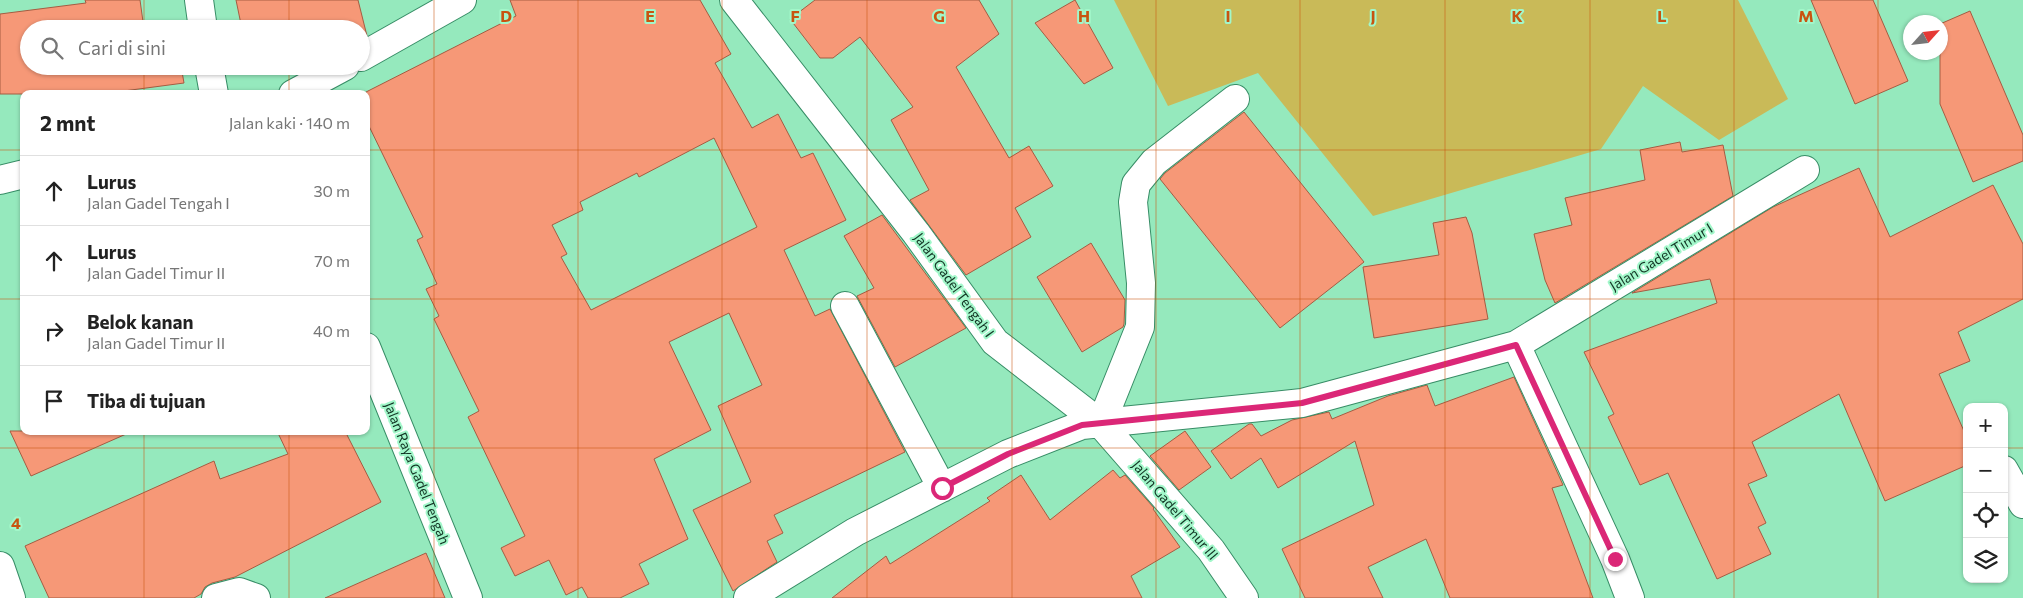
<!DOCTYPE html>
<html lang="id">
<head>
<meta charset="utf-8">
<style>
  body { margin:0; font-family:Commissioner,sans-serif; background:#f6f6f6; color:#222 }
  .controls { position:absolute; right:15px; bottom:15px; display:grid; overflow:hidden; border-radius:10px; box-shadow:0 1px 4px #0004 }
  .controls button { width:45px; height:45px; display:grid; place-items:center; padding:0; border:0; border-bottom:1px solid #e0e0e0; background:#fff; color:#222; font:25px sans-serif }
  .compass { position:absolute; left:1903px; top:15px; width:45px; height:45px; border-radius:50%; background:#fff; box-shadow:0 1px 4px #0004; rotate:63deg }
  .stop { position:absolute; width:15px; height:15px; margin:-11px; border:4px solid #db2777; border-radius:50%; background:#fff }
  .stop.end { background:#db2777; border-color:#fff; box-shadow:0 1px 5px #0008 }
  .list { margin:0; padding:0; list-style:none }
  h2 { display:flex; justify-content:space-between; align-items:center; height:65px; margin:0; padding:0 20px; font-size:21px }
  h2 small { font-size:16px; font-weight:400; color:#767676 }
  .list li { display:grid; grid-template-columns:32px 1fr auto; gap:15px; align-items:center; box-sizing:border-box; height:70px; padding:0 20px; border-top:1px solid #e0e0e0 }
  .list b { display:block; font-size:19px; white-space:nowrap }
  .list p { margin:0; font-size:16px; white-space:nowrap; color:#767676 }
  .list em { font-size:16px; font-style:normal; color:#767676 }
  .icon { flex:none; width:28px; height:28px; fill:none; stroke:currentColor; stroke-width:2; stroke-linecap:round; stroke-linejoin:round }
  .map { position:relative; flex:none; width:2023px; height:598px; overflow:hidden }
  .search { position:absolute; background:#fff; box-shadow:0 1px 4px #0004; left:20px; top:20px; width:350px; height:55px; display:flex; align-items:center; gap:12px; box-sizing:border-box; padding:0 18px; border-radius:28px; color:#767676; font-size:19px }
  .panel { position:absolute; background:#fff; box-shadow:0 1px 4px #0004; left:20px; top:90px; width:350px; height:345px; border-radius:10px }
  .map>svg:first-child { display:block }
  .green { fill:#c9ba58 }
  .building { fill:#f69877; stroke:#a55c42; fill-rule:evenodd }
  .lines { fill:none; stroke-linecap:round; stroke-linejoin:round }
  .street-casing { stroke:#378d66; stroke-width:30 }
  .street { stroke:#fff; stroke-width:28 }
  .route { stroke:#db2777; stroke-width:6 }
  .grid { fill:none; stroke:#c85410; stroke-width:1; stroke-opacity:0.55 }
  .labels { text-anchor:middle; stroke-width:4; stroke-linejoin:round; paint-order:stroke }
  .street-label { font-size:14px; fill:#133625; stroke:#a2f7ca }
  .grid-label { font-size:16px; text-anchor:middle; font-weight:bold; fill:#c85410; stroke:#a2f7ca; stroke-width:4; stroke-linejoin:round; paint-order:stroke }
</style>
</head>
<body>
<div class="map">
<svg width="2023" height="598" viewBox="0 0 2023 598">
  <rect width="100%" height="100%" fill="#95e9bd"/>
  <path class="green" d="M 1114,0 L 1738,0 L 1788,99 L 1719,140 L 1643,86 L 1601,149 L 1373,216 L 1258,73 L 1168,106 Z"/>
  <path class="building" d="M 85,0 L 140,0 L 144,29 L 29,29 L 29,66 L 181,66 L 184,83 L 101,94 L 0,94 L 0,14 L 86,3 Z
    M 236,0 L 358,0 L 367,36 L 361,39 L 361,29 L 242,29 Z
    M 510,0 L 700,0 L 731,54 L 715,63 L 752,128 L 778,114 L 801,158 L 813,153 L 846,220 L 784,250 L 815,316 L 830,309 L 905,452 L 774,515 L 783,533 L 767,541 L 777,562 L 733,591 L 693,510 L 751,482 L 718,406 L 762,385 L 729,313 L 669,342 L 711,430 L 654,459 L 688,539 L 639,564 L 649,584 L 620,598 L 588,598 L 582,587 L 566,595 L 549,560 L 515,576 L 501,548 L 525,536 L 468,417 L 479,411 L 434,319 L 439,316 L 426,289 L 437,284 L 417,240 L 423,237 L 366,120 L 366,92 L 516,16 ZM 714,138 L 757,227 L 591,310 L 561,257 L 567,254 L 552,225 L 583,210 L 580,202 L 637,173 L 639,177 Z
    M 815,0 L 979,0 L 999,34 L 956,67 L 1009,158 L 1029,146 L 1053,186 L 1015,208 L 1031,237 L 966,275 L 910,200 L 929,190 L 891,120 L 913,107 L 860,37 L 833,58 L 820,58 L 790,19 Z
    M 1075,0 L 1113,68 L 1084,84 L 1035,23 Z
    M 1811,0 L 1873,0 L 1908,81 L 1855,104 Z
    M 1970,11 L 2023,135 L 2023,161 L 1973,182 L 1940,104 L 1940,24 Z
    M 1244,112 L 1364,262 L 1280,328 L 1160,179 L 1165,173 Z
    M 1680,142 L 1682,152 L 1723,145 L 1733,196 L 1555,303 L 1545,280 L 1534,234 L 1572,225 L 1565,198 L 1645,180 L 1640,150 Z
    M 1859,168 L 1890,237 L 1993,185 L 2023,244 L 2023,299 L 1958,332 L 1970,361 L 1939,374 L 1967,438 L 1967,465 L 1885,501 L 1839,394 L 1752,442 L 1767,476 L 1748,484 L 1766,523 L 1758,527 L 1771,554 L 1717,579 L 1668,473 L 1640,485 L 1608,417 L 1614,414 L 1584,352 L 1717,303 L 1710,279 L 1632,293 L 1773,207 Z
    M 882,215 L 966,328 L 895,367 L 857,296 L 874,288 L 844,236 Z
    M 1466,217 L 1472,233 L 1488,319 L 1374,338 L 1363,267 L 1439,255 L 1433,223 Z
    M 1091,243 L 1125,300 L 1124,324 L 1123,327 L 1082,352 L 1037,277 Z
    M 1514,377 L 1563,485 L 1552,488 L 1593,598 L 1450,598 L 1426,539 L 1368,567 L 1383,598 L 1305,598 L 1282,549 L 1374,505 L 1355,441 L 1278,488 L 1261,458 L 1231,479 L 1211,451 L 1249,424 L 1252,424 L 1261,436 L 1292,420 L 1329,412 L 1332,419 L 1388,396 L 1427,385 L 1435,406 Z
    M 10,431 L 133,431 L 31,476 Z
    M 277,431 L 345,431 L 381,502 L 235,577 L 212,583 L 205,587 L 201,594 L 194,598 L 49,598 L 25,546 L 214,461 L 220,479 L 288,454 Z
    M 1185,431 L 1211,467 L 1179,490 L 1150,456 Z
    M 1113,470 L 1120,478 L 1125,475 L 1154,508 L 1153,509 L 1180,547 L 1131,576 L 1142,598 L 832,598 L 886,556 L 890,564 L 990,501 L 987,498 L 1021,475 L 1050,520 Z
    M 426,553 L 445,598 L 325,598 Z"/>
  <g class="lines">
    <g class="street-casing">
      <path id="street" d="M 199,0 L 203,29
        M 734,0 L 916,233 L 995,342 L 1101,424 L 1211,550 L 1244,598
        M 361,57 L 462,0
        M 209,66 L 214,94
        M 293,94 L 345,66
        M 0,180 L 24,174
        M 845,306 L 942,488
        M 1516,345 L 1615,559 L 1630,598
        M 366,347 L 468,598
        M 1101,424 L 1140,327 L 1141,283 L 1133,202 L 1136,184 L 1154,162 L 1235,99
        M 2004,470 L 2023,504
        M 0,566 L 11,598
        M 216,598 L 239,592 L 256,598
        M 748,598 L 855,532 L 1008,454 L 1082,425 L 1302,403 L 1516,345 L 1805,170"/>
    </g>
    <use href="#street" class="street"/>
  </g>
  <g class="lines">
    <path class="route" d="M 942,488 L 1008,454 L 1082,425 L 1302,403 L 1516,345 L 1615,559"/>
  </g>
  <path class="grid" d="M 144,0 L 144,29M 289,0 L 289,29M 434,0 L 434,598M 578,0 L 578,598M 722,0 L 722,598M 867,0 L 867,598M 1012,0 L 1012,598M 1156,0 L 1156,598M 1300,0 L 1300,598M 1445,0 L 1445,598M 1590,0 L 1590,598M 1734,0 L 1734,598M 1878,0 L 1878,598M 144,66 L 144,94M 289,66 L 289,94M 0,150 L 24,150M 366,150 L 2023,150M 0,299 L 24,299M 366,299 L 2023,299M 144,431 L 144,598M 289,431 L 289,598M 0,448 L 1967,448M 2004,448 L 2023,448"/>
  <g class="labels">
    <g class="street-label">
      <text transform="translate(1661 257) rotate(-31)" y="5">Jalan Gadel Timur I</text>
      <text transform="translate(954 285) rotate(54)" y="5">Jalan Gadel Tengah I</text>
      <text transform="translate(417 473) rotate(68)" y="5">Jalan Raya Gadel Tengah</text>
      <text transform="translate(1175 510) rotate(50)" y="5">Jalan Gadel Timur III</text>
    </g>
  </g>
  <g class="grid-label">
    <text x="506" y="22">D</text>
    <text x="650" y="22">E</text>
    <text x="795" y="22">F</text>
    <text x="939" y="22">G</text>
    <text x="1084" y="22">H</text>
    <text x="1228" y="22">I</text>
    <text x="1373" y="22">J</text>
    <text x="1517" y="22">K</text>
    <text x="1662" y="22">L</text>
    <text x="1806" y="22">M</text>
    <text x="16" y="529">4</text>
  </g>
</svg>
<div class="controls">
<button>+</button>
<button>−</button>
<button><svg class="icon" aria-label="locate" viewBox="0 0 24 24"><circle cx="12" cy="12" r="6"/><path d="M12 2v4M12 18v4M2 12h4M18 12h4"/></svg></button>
<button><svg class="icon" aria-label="layers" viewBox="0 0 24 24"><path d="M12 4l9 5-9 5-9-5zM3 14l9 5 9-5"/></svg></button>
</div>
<svg class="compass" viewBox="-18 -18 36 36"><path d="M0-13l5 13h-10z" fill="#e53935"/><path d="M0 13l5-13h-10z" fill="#767676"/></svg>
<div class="stop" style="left:942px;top:488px"></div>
<div class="stop end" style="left:1615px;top:559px"></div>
<div class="search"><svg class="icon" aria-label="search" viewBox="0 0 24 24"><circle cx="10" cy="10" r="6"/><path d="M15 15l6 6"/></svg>Cari di sini</div>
<section class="panel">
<h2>2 mnt<small>Jalan kaki · 140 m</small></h2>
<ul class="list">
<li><svg class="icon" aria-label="ahead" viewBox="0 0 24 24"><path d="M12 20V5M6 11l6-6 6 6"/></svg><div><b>Lurus</b><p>Jalan Gadel Tengah I</p></div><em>30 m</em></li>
<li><svg class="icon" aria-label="ahead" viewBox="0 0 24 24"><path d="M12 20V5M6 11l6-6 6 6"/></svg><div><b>Lurus</b><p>Jalan Gadel Timur II</p></div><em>70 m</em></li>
<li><svg class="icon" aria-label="right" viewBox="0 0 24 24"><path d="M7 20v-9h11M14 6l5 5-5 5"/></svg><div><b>Belok kanan</b><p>Jalan Gadel Timur II</p></div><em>40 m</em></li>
<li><svg class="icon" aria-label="arrive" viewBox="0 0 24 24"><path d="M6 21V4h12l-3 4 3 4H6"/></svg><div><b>Tiba di tujuan</b></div></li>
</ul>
</section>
</div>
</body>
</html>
